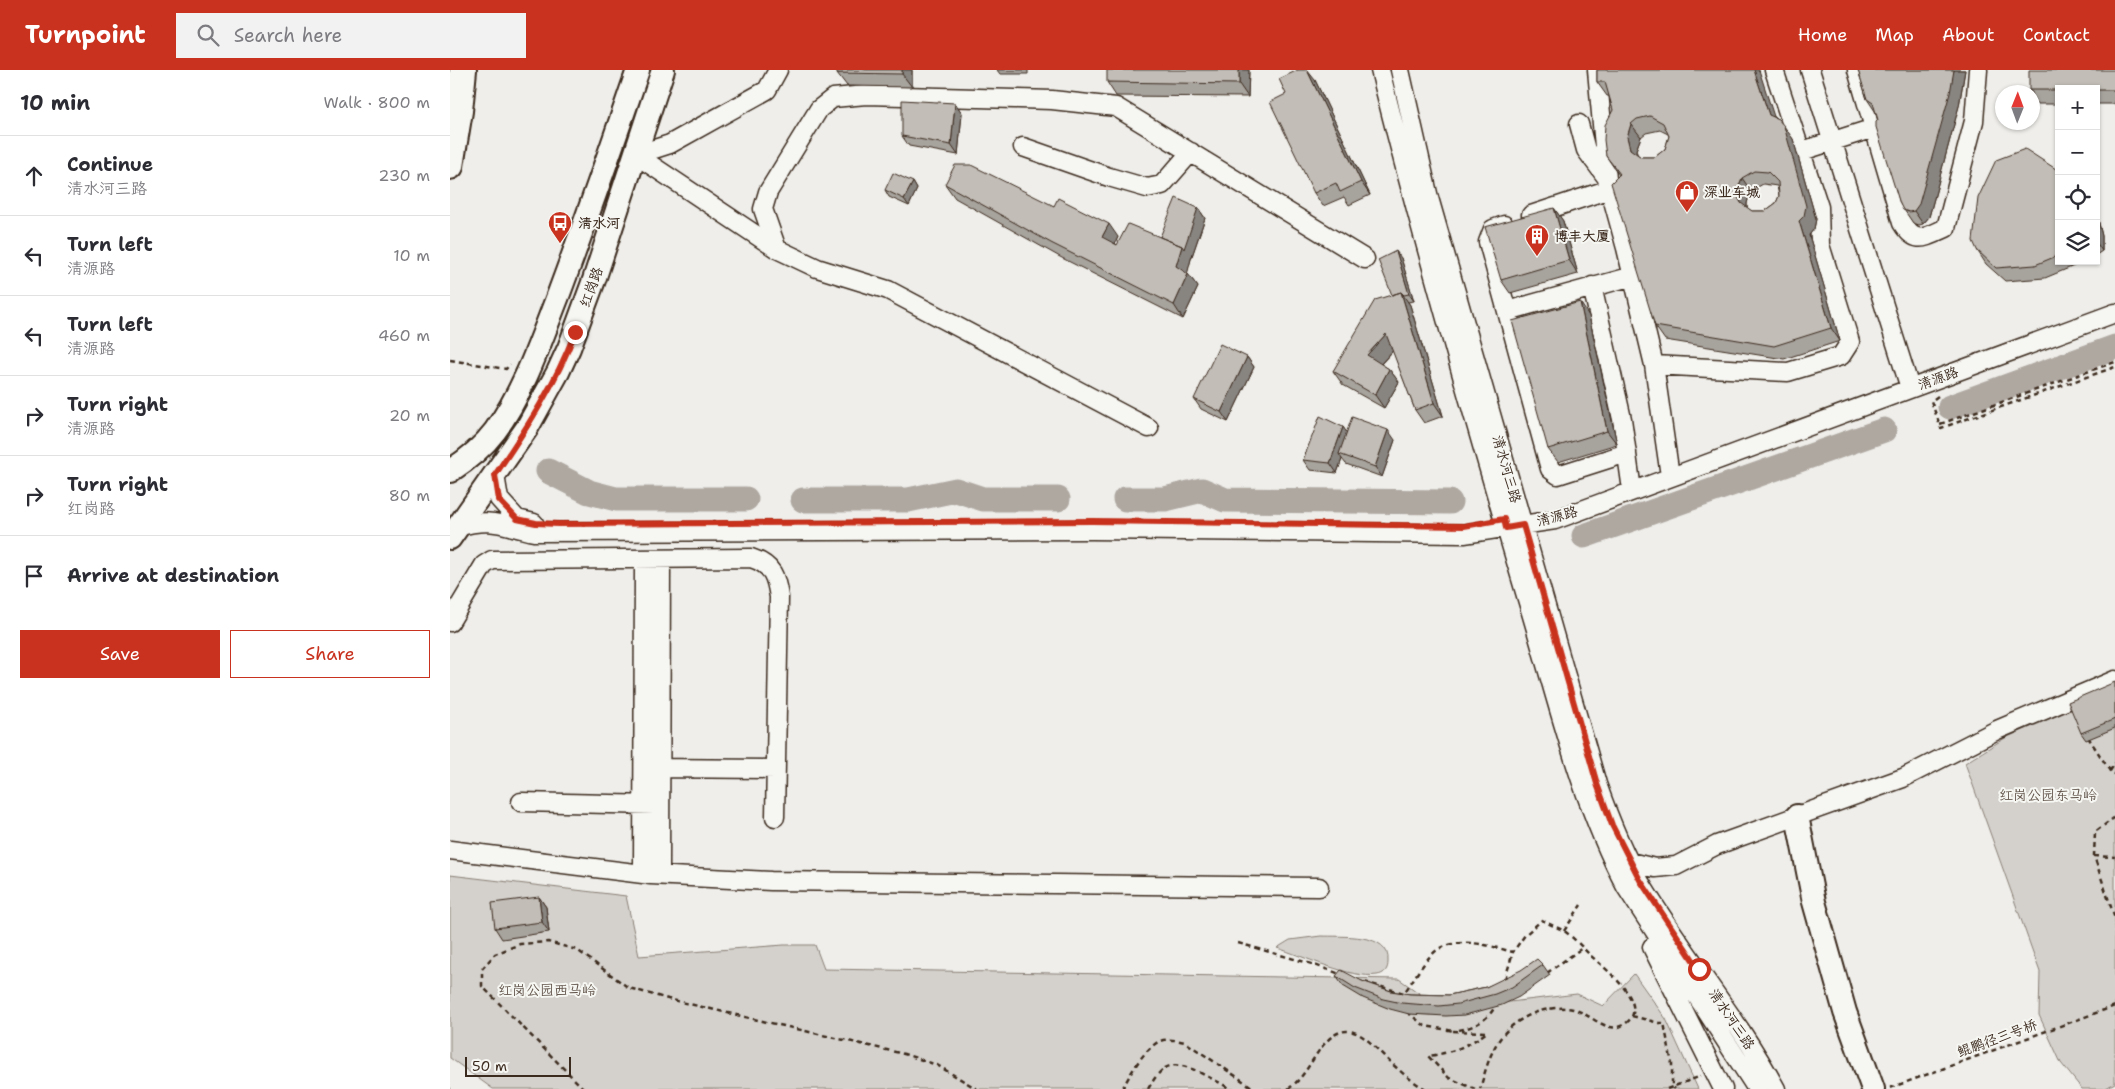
<!DOCTYPE html>
<html lang="en">
<head>
<meta charset="utf-8">
<style>
  body { margin:0; font-family:"Shantell Sans","LXGW WenKai TC",sans-serif; background:#f2f2f3; color:#2b2b33 }
  .controls { position:absolute; right:15px; top:15px; display:grid; overflow:hidden; border-radius:0px; box-shadow:0 1px 4px #0004 }
  .controls button { width:45px; height:45px; display:grid; place-items:center; padding:0; border:0; border-bottom:1px solid #e1e1e2; background:#fff; color:#2b2b33; font:25px sans-serif }
  .compass { position:absolute; left:1545px; top:15px; width:45px; height:45px; border-radius:50%; background:#fff; box-shadow:0 1px 4px #0004; rotate:1deg }
  .scale { position:absolute; left:15px; bottom:12px; width:106px; box-sizing:border-box; padding-left:5px; border:2px solid #3b2a1e; border-top:0; font-size:14px; line-height:18px; white-space:nowrap; color:#3b2a1e; -webkit-text-stroke:4px #f6f6f2; paint-order:stroke }
  .stop { position:absolute; width:15px; height:15px; margin:-11px; border:4px solid #c8321e; border-radius:50%; background:#fff }
  .stop.end { background:#c8321e; border-color:#fff; box-shadow:0 1px 5px #0008 }
  .list { margin:0; padding:0; list-style:none }
  h2 { display:flex; justify-content:space-between; align-items:center; height:65px; margin:0; padding:0 20px; font-size:21px }
  h2 small { font-size:16px; font-weight:400; color:#7c7c81 }
  .list li { display:grid; grid-template-columns:32px 1fr auto; gap:15px; align-items:center; box-sizing:border-box; height:80px; padding:0 20px; border-top:1px solid #e1e1e2 }
  .list b { display:block; font-size:19px; white-space:nowrap }
  .list p { margin:0; font-size:16px; white-space:nowrap; color:#7c7c81 }
  .list em { font-size:16px; font-style:normal; color:#7c7c81 }
  .actions { display:flex; gap:10px; padding:15px 20px }
  .actions a { flex:1; padding:11px 0; border:1px solid #c8321e; border-radius:0px; text-align:center; font-size:18px; color:#c8321e }
  .actions .main { background:#c8321e; color:#fff }
  .icon { flex:none; width:28px; height:28px; fill:none; stroke:currentColor; stroke-width:2; stroke-linecap:round; stroke-linejoin:round }
  .map { position:relative; flex:none; width:1665px; height:1019px; overflow:hidden }
  header { display:flex; align-items:center; gap:30px; box-sizing:border-box; height:70px; padding:0 25px; background:#c8321e; color:#fff }
  header strong { font-size:24px }
  nav { display:flex; gap:28px; margin-inline-start:auto; font-size:18px }
  .search { width:350px; height:45px; background:#f2f2f3; display:flex; align-items:center; gap:12px; box-sizing:border-box; padding:0 18px; border-radius:0px; color:#7c7c81; font-size:19px }
  main { display:flex }
  aside { flex:1; background:#fff }
  .map>svg:first-child { display:block }
  .green { fill:#d4d1cc; stroke:#887e75 }
  .lines { fill:none; stroke-linecap:round; stroke-linejoin:round }
  .river { stroke:#afa8a1; stroke-width:25 }
  .minor-casing { stroke:#3b2a1e; stroke-width:21 }
  .major-casing { stroke:#3b2a1e; stroke-width:26 }
  .highway-casing { stroke:#3b2a1e; stroke-width:30 }
  .path { stroke:#3b2a1e; stroke-width:2.5; stroke-dasharray:5 4; stroke-linecap:butt }
  .minor { stroke:#f6f6f2; stroke-width:18 }
  .major { stroke:#f6f6f2; stroke-width:22 }
  .highway { stroke:#f6f6f2; stroke-width:26 }
  .wall { fill:#a7a39d; stroke:#3b2a1e; fill-rule:evenodd }
  .shaded-wall { fill:#888480; stroke:#3b2a1e }
  .building { fill:#c2bdb7; stroke:#3b2a1e; fill-rule:evenodd }
  .route { stroke:#c8321e; stroke-width:6 }
  .labels { text-anchor:middle; stroke-width:4; stroke-linejoin:round; paint-order:stroke }
  .poi-label { font-size:14px; font-weight:bold; fill:#3b2a1e; stroke:#f6f6f2; text-anchor:start }
  .street-label { font-size:14px; fill:#3b2a1e; stroke:#f6f6f2 }
  .park-label { font-size:14px; fill:#61544a; stroke:#f6f6f2 }
</style>
</head>
<body>
<header>
<strong>Turnpoint</strong>
<div class="search"><svg class="icon" aria-label="search" viewBox="0 0 24 24"><circle cx="10" cy="10" r="6"/><path d="M15 15l6 6"/></svg>Search here</div>
<nav><a>Home</a><a>Map</a><a>About</a><a>Contact</a></nav>
</header>
<main>
<aside>
<h2>10 min<small>Walk · 800 m</small></h2>
<ul class="list">
<li><svg class="icon" aria-label="ahead" viewBox="0 0 24 24"><path d="M12 20V5M6 11l6-6 6 6"/></svg><div><b>Continue</b><p>清水河三路</p></div><em>230 m</em></li>
<li><svg class="icon" aria-label="left" viewBox="0 0 24 24"><path d="M17 20v-9H6M10 6l-5 5 5 5"/></svg><div><b>Turn left</b><p>清源路</p></div><em>10 m</em></li>
<li><svg class="icon" aria-label="left" viewBox="0 0 24 24"><path d="M17 20v-9H6M10 6l-5 5 5 5"/></svg><div><b>Turn left</b><p>清源路</p></div><em>460 m</em></li>
<li><svg class="icon" aria-label="right" viewBox="0 0 24 24"><path d="M7 20v-9h11M14 6l5 5-5 5"/></svg><div><b>Turn right</b><p>清源路</p></div><em>20 m</em></li>
<li><svg class="icon" aria-label="right" viewBox="0 0 24 24"><path d="M7 20v-9h11M14 6l5 5-5 5"/></svg><div><b>Turn right</b><p>红岗路</p></div><em>80 m</em></li>
<li><svg class="icon" aria-label="arrive" viewBox="0 0 24 24"><path d="M6 21V4h12l-3 4 3 4H6"/></svg><div><b>Arrive at destination</b></div></li>
</ul>
<div class="actions"><a class="main">Save</a><a>Share</a></div>
</aside>
<div class="map">
<svg width="1665" height="1019" viewBox="0 0 1665 1019">
  <rect width="100%" height="100%" fill="#efeeea"/>
  <filter id="ink" filterUnits="userSpaceOnUse"><feTurbulence type="fractalNoise" baseFrequency=".02" numOctaves="2"/><feDisplacementMap in="SourceGraphic" scale="10" xChannelSelector="R" yChannelSelector="G"/><feConvolveMatrix kernelMatrix="1 2 1 2 8 2 1 2 1" color-interpolation-filters="sRGB"/></filter>
  <g filter="url(#ink)">
    <path class="green" d="M 1665,621 L 1665,1013 L 1654,1019 L 1632,1019 L 1611,993 L 1589,945 L 1590,902 L 1515,693 L 1555,668 Z
      M 0,805 L 176,826 L 189,886 L 334,875 L 365,875 L 374,899 L 949,909 L 993,940 L 1127,924 L 1153,936 L 1184,904 L 1216,949 L 1248,1019 L 43,1019 L 0,988 Z
      M 871,866 C 891,867 941,862 938,892 C 938,899 935,904 927,905 C 902,909 853,886 827,878 L 840,870 Z"/>
    <g class="lines">
      <path class="river" d="M 1500,337 L 1665,277
        M 98,401 L 139,422 L 166,429 L 296,429
        M 675,429 L 715,429 L 752,420 L 775,430 L 1000,432
        M 353,430 L 458,430 L 506,420 L 533,429 L 608,429
        M 1134,466 L 1434,360"/>
      <g class="minor-casing">
        <path id="minor" d="M 930,0 C 974,178 1025,354 1077,529 C 1106,625 1129,728 1176,817 L 1307,1019
          M 950,0 L 979,128 L 1147,714 C 1159,748 1172,781 1190,812 C 1232,883 1287,946 1326,1019
          M 1147,0 L 1157,109 L 1176,178 L 1204,295 L 1219,399
          M 1360,0 L 1460,318
          M 1407,0 L 1452,153 C 1466,176 1475,167 1496,158 L 1524,51 L 1528,0
          M 1129,54 L 1136,80 L 1157,108
          M 573,77 L 659,107 L 697,118 L 712,115 L 741,82
          M 1352,81 L 1424,58
          M 186,85 L 327,179 L 367,198 L 438,220 L 699,358
          M 186,85 L 220,74 L 317,20 L 328,0
          M 1081,145 L 1160,119
          M 1054,155 L 1043,159 L 1038,172 L 1100,399 L 1108,405 L 1177,383
          M 327,179 L 313,139 L 318,122 L 369,39 L 383,28 L 416,25 L 602,30 L 666,37 L 915,189
          M 1142,216 L 1172,349 L 1181,413
          M 1057,241 L 1183,206
          M 1204,295 L 1338,302 L 1391,286 L 1400,272 L 1370,175 L 1369,137 L 1324,0
          M 45,405 L 49,429 L 67,449 L 84,453
          M 7,457 C 42,447 51,455 84,462 L 642,460 L 1014,464 L 1105,450 L 1665,243
          M 0,552 L 34,495 L 42,490 L 301,488 C 323,495 326,507 329,527 L 325,747
          M 199,698 L 326,699
          M 71,732 L 204,735
          M 0,780 L 201,805 L 321,811 L 869,817
          M 1173,794 L 1180,792 L 1205,798 L 1226,796 L 1267,775 L 1453,708 L 1547,660 L 1665,610
          M 193,804 L 194,489
          M 210,805 L 211,489
          M 1202,877 L 1273,1019"/>
      </g>
      <g class="major-casing">
        <path id="major" d="M 0,401 C 17,390 33,377 45,361 C 74,321 90,272 108,226 C 136,151 162,76 188,0
          M 0,468 L 77,358 L 108,302 L 119,278 L 144,210 L 213,0
          M 1347,746 L 1364,832 L 1395,942 L 1423,1019"/>
      </g>
      <g class="highway-casing">
        <path id="highway" d="M 0,96 L 9,41 L 13,0"/>
      </g>
      <path class="path" d="M 0,290 L 56,299 L 60,294
        M 1488,326 L 1481,331 L 1491,358 L 1665,297
        M 1490,354 L 1665,292
        M 1638,667 L 1660,701 L 1665,704
        M 1660,701 L 1665,693
        M 1665,747 L 1645,762 L 1644,786 L 1665,849
        M 1644,786 L 1665,787
        M 1114,861 L 1131,835
        M 788,873 L 862,894 L 890,904
        M 1097,903 L 1132,878
        M 1055,909 L 1063,882
        M 914,912 L 954,923 C 963,911 978,883 991,878 C 1014,867 1040,876 1063,882 L 1075,865 L 1092,850 C 1099,854 1106,857 1113,860 C 1123,867 1132,877 1141,886 C 1155,898 1207,939 1171,956 C 1156,963 1139,943 1123,939 C 1098,934 1068,946 1052,966 C 1040,981 1035,1002 1030,1019
        M 957,942 L 975,956 L 1004,961
        M 1182,946 L 1209,953 L 1214,953 L 1222,994 L 1222,1016 L 1225,1019
        M 1009,960 C 1025,957 1040,949 1046,934
        M 1003,961 L 1037,962 C 1018,976 1001,983 978,986 L 999,1008 L 1025,1019
        M 1440,1018 L 1665,936
        M 0,1019 L 1,1019
        M 134,1019 L 32,916 L 32,899 L 45,884 L 70,874 L 98,872 L 127,880 L 179,918 L 218,929 L 454,984 L 487,995 L 527,1019
        M 672,1019 C 681,1003 692,982 708,972 C 715,968 726,970 735,972 L 805,1019
        M 698,1019 C 713,993 722,990 749,1002 C 760,1008 770,1012 780,1019
        M 838,1019 C 856,1007 862,987 876,972 C 901,945 921,974 939,991 C 950,1001 962,1012 976,1019
        M 1217,1019 L 1251,1006"/>
      <use href="#minor" class="minor"/>
      <use href="#major" class="major"/>
      <use href="#highway" class="highway"/>
    </g>
    <path class="wall" d="M 462,0 L 462,17 L 397,16 L 387,3 Z
      M 547,0 L 578,0 L 578,4 L 550,4 Z
      M 799,0 L 798,27 L 666,26 L 657,12 Z
      M 1147,0 L 1325,47 L 1343,69 L 1366,149 L 1364,159 L 1359,165 L 1390,271 L 1334,289 L 1215,270 L 1205,256 L 1169,105 L 1156,86 L 1163,40 L 1159,26 L 1157,26 L 1147,12 ZM 1210,60 L 1218,64 L 1219,66 L 1215,79 L 1205,87 L 1191,87 L 1187,84 L 1186,80 L 1191,67 L 1196,63 ZM 1313,114 L 1327,116 L 1329,126 L 1326,133 L 1315,141 L 1302,141 L 1297,138 L 1297,133 L 1301,121 Z
      M 1408,0 L 1515,0 L 1509,36 L 1479,147 L 1473,154 L 1469,155 L 1463,153 L 1450,134 L 1425,41 L 1417,29 Z
      M 1665,0 L 1665,34 L 1646,34 L 1646,19 L 1609,19 L 1609,34 L 1588,34 L 1582,25 L 1582,22 L 1580,22 L 1579,20 Z
      M 865,10 L 920,125 L 899,135 L 894,127 L 873,136 L 864,123 Z
      M 505,33 L 512,43 L 508,85 L 459,76 L 452,66 Z
      M 1609,101 L 1609,191 L 1636,191 L 1595,208 L 1555,211 L 1536,194 L 1527,180 Z
      M 463,112 L 467,119 L 459,136 L 439,127 L 435,120 Z
      M 495,114 L 604,136 L 668,167 L 665,173 L 667,175 L 710,167 L 748,138 L 755,148 L 741,189 L 737,203 L 748,217 L 733,249 L 610,187 L 505,128 Z
      M 1104,138 L 1113,151 L 1128,204 L 1060,223 L 1051,210 Z
      M 1646,147 L 1648,149 L 1652,166 L 1652,181 L 1646,185 Z
      M 951,188 L 964,231 L 958,232 L 960,235 L 993,346 L 974,353 L 965,340 L 943,281 L 931,294 L 939,299 L 949,312 L 934,338 L 893,315 L 883,301 L 942,225 Z
      M 1139,246 L 1167,374 L 1108,392 L 1098,379 Z
      M 797,287 L 804,297 L 778,352 L 751,339 L 744,329 Z
      M 893,357 L 896,362 L 945,370 L 932,407 L 896,394 L 892,389 L 887,403 L 860,400 L 853,390 Z
      M 1665,612 L 1665,658 L 1636,670 L 1631,663 Z
      M 89,827 L 96,837 L 99,862 L 52,869 L 45,858 Z
      M 1093,895 L 1100,905 L 1069,927 L 1052,935 L 1015,945 L 996,946 L 959,944 L 940,939 L 913,928 L 893,916 L 886,906 L 912,911 L 941,921 L 960,924 L 999,925 L 1036,917 Z"/>
    <path class="shaded-wall" d="M 452,0 L 462,0 L 462,17 L 452,4 Z
      M 789,0 L 799,0 L 798,27 L 789,14 Z
      M 857,0 L 865,10 L 920,125 L 911,112 Z
      M 1304,0 L 1309,0 L 1328,59 L 1319,45 Z
      M 1504,0 L 1515,0 L 1509,36 L 1479,147 L 1473,154 L 1464,141 Z
      M 505,33 L 512,43 L 508,85 L 501,75 Z
      M 1181,54 L 1191,67 L 1186,80 L 1190,93 L 1180,79 L 1177,67 Z
      M 1334,56 L 1343,69 L 1366,149 L 1364,159 L 1359,165 L 1390,271 L 1381,258 L 1349,151 Z
      M 1292,108 L 1301,121 L 1297,133 L 1297,140 L 1291,133 L 1288,127 L 1287,120 Z
      M 463,112 L 467,119 L 459,136 L 454,129 Z
      M 748,138 L 755,148 L 741,189 L 736,209 L 726,196 L 732,176 Z
      M 1104,138 L 1113,151 L 1128,204 L 1119,190 Z
      M 1646,147 L 1648,149 L 1652,166 L 1652,181 L 1646,172 Z
      M 659,154 L 668,167 L 662,180 L 652,167 Z
      M 946,181 L 951,188 L 964,231 L 959,224 Z
      M 738,204 L 748,217 L 733,249 L 724,235 Z
      M 951,222 L 960,235 L 993,346 L 984,333 Z
      M 1130,232 L 1139,246 L 1167,374 L 1157,361 Z
      M 936,264 L 946,277 L 927,298 L 917,285 Z
      M 797,287 L 804,297 L 778,352 L 771,342 Z
      M 939,299 L 949,312 L 934,338 L 925,325 Z
      M 893,357 L 900,367 L 889,384 L 892,389 L 887,403 L 880,393 Z
      M 938,360 L 945,370 L 932,407 L 925,397 Z
      M 89,827 L 96,837 L 99,862 L 92,852 Z"/>
    <path class="building" d="M 387,0 L 452,0 L 452,4 L 387,3 Z
      M 657,0 L 789,0 L 789,14 L 657,12 Z
      M 848,0 L 857,0 L 911,112 L 890,122 L 886,113 L 864,123 L 820,32 L 836,24 L 829,9 Z
      M 1147,0 L 1304,0 L 1319,45 L 1328,49 L 1334,56 L 1356,136 L 1354,146 L 1349,151 L 1381,258 L 1324,276 L 1205,256 L 1161,113 L 1170,104 L 1156,86 L 1154,70 L 1155,55 L 1163,40 L 1155,12 L 1147,12 ZM 1200,46 L 1213,53 L 1219,66 L 1215,79 L 1205,87 L 1191,87 L 1180,79 L 1177,67 L 1181,54 L 1187,49 ZM 1304,101 L 1318,102 L 1328,112 L 1329,126 L 1326,133 L 1315,141 L 1302,141 L 1291,133 L 1288,127 L 1287,120 L 1292,108 Z
      M 1408,0 L 1504,0 L 1500,23 L 1469,134 L 1464,141 L 1459,142 L 1453,140 L 1450,134 L 1426,57 L 1426,52 L 1428,50 L 1423,33 L 1417,29 Z
      M 1579,0 L 1665,0 L 1665,20 L 1646,20 L 1646,19 L 1609,19 L 1609,20 L 1579,20 Z
      M 452,30 L 505,33 L 501,75 L 452,66 Z
      M 1575,79 L 1609,101 L 1609,185 L 1585,195 L 1546,198 L 1527,180 L 1523,171 L 1528,128 L 1546,90 Z
      M 505,95 L 521,95 L 604,136 L 608,128 L 659,154 L 652,167 L 667,175 L 678,154 L 732,176 L 726,196 L 738,204 L 724,235 L 601,173 L 495,114 Z
      M 443,103 L 463,112 L 454,129 L 435,120 Z
      M 726,128 L 748,138 L 734,179 L 732,176 L 710,167 Z
      M 1104,138 L 1119,190 L 1051,210 L 1035,157 Z
      M 946,181 L 959,224 L 954,225 L 951,222 L 942,225 L 928,190 Z
      M 951,222 L 984,333 L 965,340 L 936,264 L 917,285 L 939,299 L 925,325 L 883,301 L 925,230 Z
      M 1130,232 L 1157,361 L 1098,379 L 1062,251 Z
      M 770,274 L 797,287 L 771,342 L 744,329 Z
      M 870,346 L 893,357 L 880,393 L 853,390 Z
      M 902,347 L 938,360 L 925,397 L 889,384 Z
      M 1665,612 L 1665,649 L 1631,663 L 1618,632 Z
      M 89,827 L 92,852 L 45,858 L 42,833 Z
      M 1087,889 L 1093,895 L 1062,917 L 1045,924 L 1008,934 L 989,936 L 952,933 L 933,929 L 905,918 L 886,906 L 891,900 L 912,911 L 941,921 L 960,924 L 999,925 L 1036,917 L 1071,900 Z"/>
  </g>
  <g class="lines" filter="url(#ink)">
    <path class="route" d="M 125,262 C 106,314 76,359 45,405 L 49,430 L 67,449 L 86,453 L 108,454 L 642,451 L 1014,456 L 1054,449 L 1056,458 L 1073,455 L 1147,714 L 1162,755 L 1190,810 L 1249,899"/>
  </g>
  <defs>
    <g id="shop-pin" transform="scale(1.25)"><path d="M0 17L-7.5 6A9.5 9.5 0 1 1 7.5 6Z" fill="#c8321e" stroke="#f6f6f2"/><path d="M-5-2.5h2.3a2.7 3.5 0 0 1 5.4 0H5L5.5 6h-11ZM-1.5-2.5h3a1.5 2.3 0 0 0-3 0Z" fill="#fff"/></g>
    <g id="bus-pin" transform="scale(1.25)"><path d="M0 17L-7.5 6A9.5 9.5 0 1 1 7.5 6Z" fill="#c8321e" stroke="#f6f6f2"/><path d="M-5-6H5V4H4V6H2V4H-2V6H-4V4H-5ZM-3.5-4V0h7V-4ZM-3.5 1.2v1.5H-2V1.2ZM2 1.2v1.5H3.5V1.2Z" fill="#fff"/></g>
    <g id="building-pin" transform="scale(1.25)"><path d="M0 17L-7.5 6A9.5 9.5 0 1 1 7.5 6Z" fill="#c8321e" stroke="#f6f6f2"/><path d="M-4-6H4V6H1V3H-1V6H-4ZM-2.5-4.3h1.7v1.8h-1.7ZM.8-4.3h1.7v1.8H.8ZM-2.5-1h1.7V.8h-1.7ZM.8-1h1.7V.8H.8Z" fill="#fff"/></g>
  </defs>
  <g fill-rule="evenodd">
    <use href="#shop-pin" x="1237" y="122"/>
    <use href="#bus-pin" x="110" y="153"/>
    <use href="#building-pin" x="1087" y="166"/>
  </g>
  <g class="labels">
    <g class="poi-label">
      <text x="1254" y="127">深业车城</text>
      <text x="128" y="158">清水河</text>
      <text x="1104" y="171">博丰大厦</text>
    </g>
    <g class="street-label">
      <text transform="translate(141 217) rotate(-70)" y="5">红岗路</text>
      <text transform="translate(1488 308) rotate(-20)" y="5">清源路</text>
      <text transform="translate(1057 399) rotate(74)" y="5">清水河三路</text>
      <text transform="translate(1107 446) rotate(-15)" y="5">清源路</text>
      <text transform="translate(1282 949) rotate(56)" y="5">清水河三路</text>
      <text transform="translate(1547 968) rotate(-20)" y="5">鲲鹏径三号桥</text>
    </g>
    <g class="park-label">
      <text x="1598" y="730">红岗公园东马岭</text>
      <text x="97" y="925">红岗公园西马岭</text>
    </g>
  </g>
</svg>
<div class="controls">
<button>+</button>
<button>−</button>
<button><svg class="icon" aria-label="locate" viewBox="0 0 24 24"><circle cx="12" cy="12" r="6"/><path d="M12 2v4M12 18v4M2 12h4M18 12h4"/></svg></button>
<button><svg class="icon" aria-label="layers" viewBox="0 0 24 24"><path d="M12 4l9 5-9 5-9-5zM3 14l9 5 9-5"/></svg></button>
</div>
<svg class="compass" viewBox="-18 -18 36 36"><path d="M0-13l5 13h-10z" fill="#e53935"/><path d="M0 13l5-13h-10z" fill="#7c7c81"/></svg>
<div class="scale">50 m</div>
<div class="stop" style="left:1249px;top:899px"></div>
<div class="stop end" style="left:125px;top:262px"></div>
</div>
</main>
</body>
</html>
